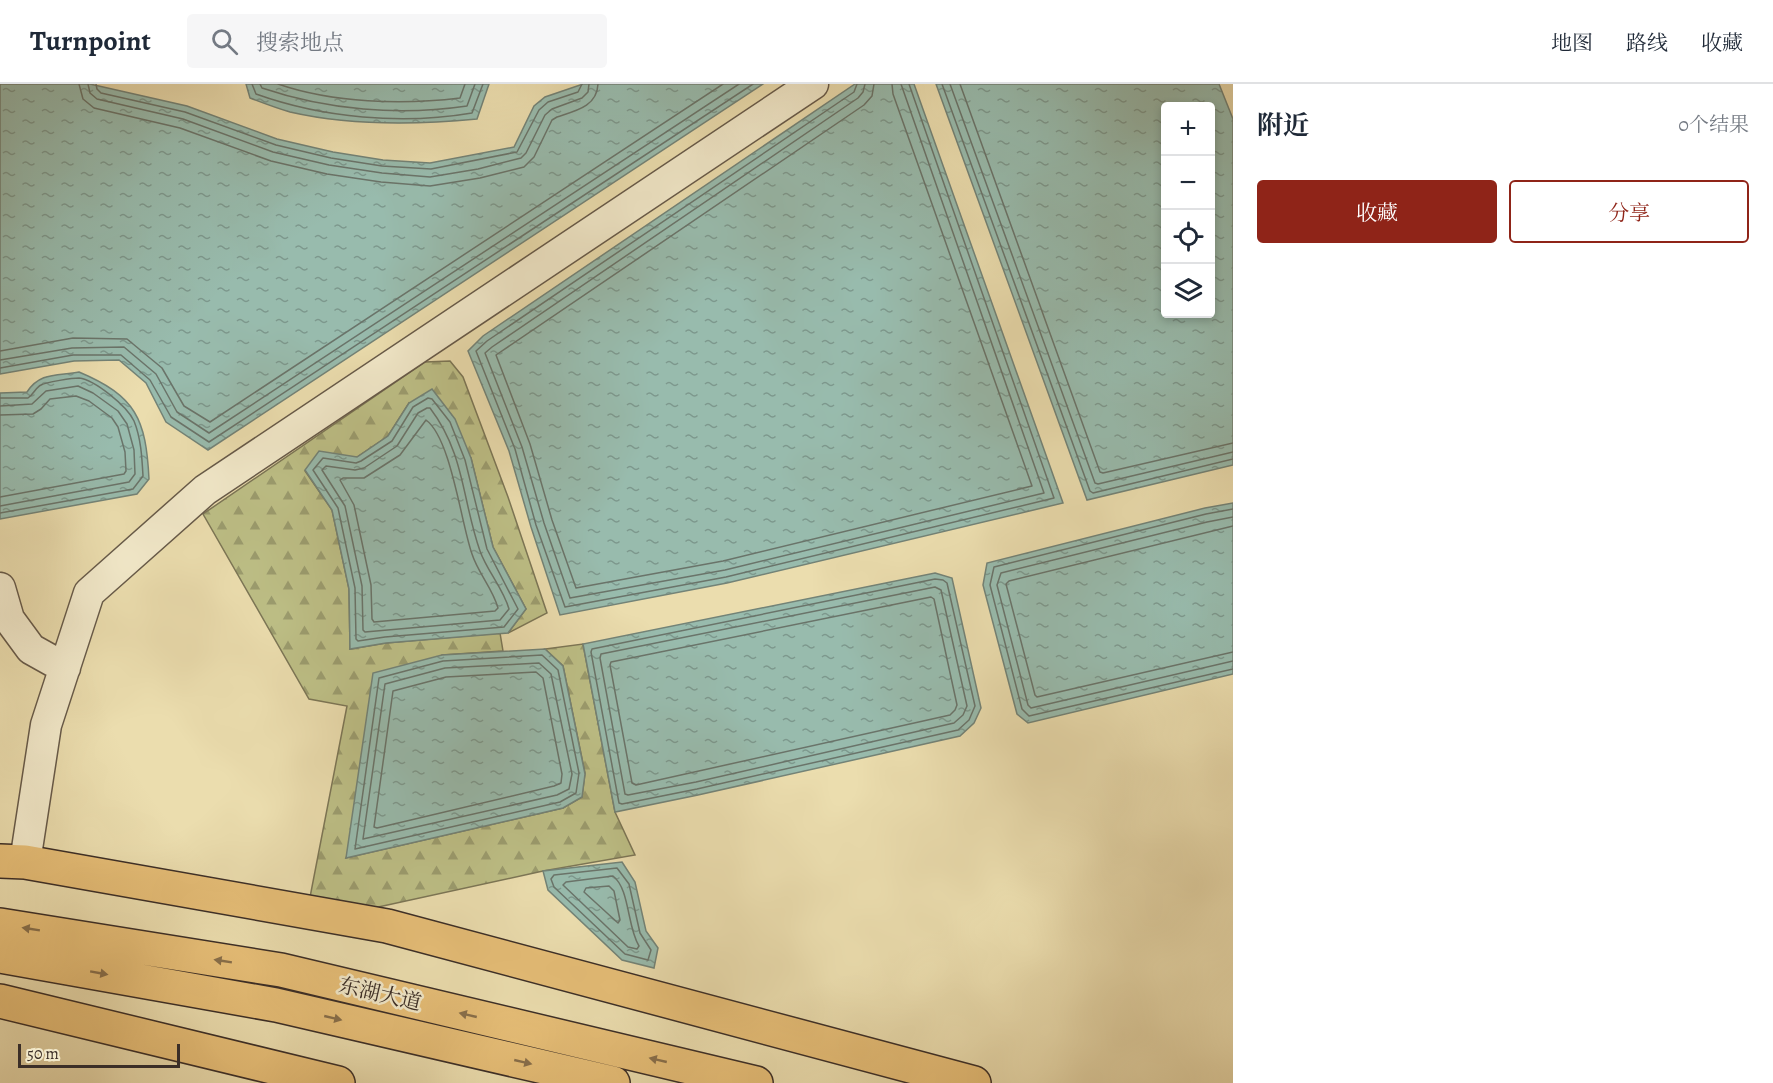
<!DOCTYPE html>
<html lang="zh">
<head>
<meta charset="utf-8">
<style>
  body { margin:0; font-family:Alegreya,"Noto Serif SC",serif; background:#f6f6f7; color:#1f2937 }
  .controls { position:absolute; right:18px; top:18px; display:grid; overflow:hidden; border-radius:6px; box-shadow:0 3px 9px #0003 }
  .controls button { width:54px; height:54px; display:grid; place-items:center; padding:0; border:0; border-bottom:2px solid #e0e1e3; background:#fff; color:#1f2937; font:30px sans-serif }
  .scale { position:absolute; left:18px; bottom:15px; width:162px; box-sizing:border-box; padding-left:6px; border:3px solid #3b2e27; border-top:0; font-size:16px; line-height:21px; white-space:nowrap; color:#3b2e27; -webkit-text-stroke:4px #f2e9ca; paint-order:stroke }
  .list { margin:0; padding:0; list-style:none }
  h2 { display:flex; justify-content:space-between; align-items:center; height:78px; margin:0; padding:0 24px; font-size:26px }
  h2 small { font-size:20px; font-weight:400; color:#747a83 }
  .actions { display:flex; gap:12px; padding:18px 24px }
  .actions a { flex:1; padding:14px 0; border:2px solid #8f2418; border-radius:6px; text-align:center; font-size:21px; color:#8f2418 }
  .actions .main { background:#8f2418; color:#fff }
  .icon { flex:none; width:33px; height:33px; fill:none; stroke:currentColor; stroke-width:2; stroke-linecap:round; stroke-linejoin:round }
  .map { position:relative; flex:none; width:1233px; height:999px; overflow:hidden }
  header { display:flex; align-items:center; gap:36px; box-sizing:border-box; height:84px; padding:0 30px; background:#fff; border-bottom:2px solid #e0e1e3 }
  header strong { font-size:28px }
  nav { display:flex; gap:33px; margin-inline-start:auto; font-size:21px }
  .search { width:420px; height:54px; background:#f6f6f7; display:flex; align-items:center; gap:15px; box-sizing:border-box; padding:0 21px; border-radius:6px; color:#747a83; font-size:22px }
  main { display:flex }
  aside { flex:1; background:#fff }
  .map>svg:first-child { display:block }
  .forest { fill:url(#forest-firs); stroke:#7c7656; stroke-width:1.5 }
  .water { fill:url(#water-ripples); stroke:#738377; stroke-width:1.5; fill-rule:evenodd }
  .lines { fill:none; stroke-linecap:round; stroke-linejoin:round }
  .shore { stroke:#6a746a; stroke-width:1.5 }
  .minor-casing { stroke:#675a49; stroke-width:33 }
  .highway-casing { stroke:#3b2e27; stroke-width:36 }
  .minor { stroke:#f2e9ca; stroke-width:30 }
  .highway { stroke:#e6be77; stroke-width:33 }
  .oneway { fill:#886f4b }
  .labels { text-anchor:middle; stroke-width:5; stroke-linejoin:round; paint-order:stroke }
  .street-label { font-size:21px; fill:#3b2e27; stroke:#f2e9ca }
</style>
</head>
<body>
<header>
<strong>Turnpoint</strong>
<div class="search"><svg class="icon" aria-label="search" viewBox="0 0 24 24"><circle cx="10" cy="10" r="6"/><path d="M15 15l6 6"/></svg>搜索地点</div>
<nav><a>地图</a><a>路线</a><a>收藏</a></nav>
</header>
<main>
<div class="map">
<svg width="1233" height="999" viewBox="0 0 1233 999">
  <defs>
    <pattern id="forest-firs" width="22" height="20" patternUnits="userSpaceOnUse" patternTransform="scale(1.5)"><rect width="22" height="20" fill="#bdbf86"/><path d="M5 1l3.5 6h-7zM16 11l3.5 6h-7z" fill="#9b9c6e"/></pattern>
    <pattern id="water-ripples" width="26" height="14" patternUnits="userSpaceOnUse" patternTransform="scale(1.5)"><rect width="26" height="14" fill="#98bbad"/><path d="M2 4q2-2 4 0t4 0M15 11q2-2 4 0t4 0" fill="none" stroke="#7d988d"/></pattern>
  </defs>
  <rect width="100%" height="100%" fill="#ebddae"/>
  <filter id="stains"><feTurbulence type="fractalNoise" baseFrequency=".00333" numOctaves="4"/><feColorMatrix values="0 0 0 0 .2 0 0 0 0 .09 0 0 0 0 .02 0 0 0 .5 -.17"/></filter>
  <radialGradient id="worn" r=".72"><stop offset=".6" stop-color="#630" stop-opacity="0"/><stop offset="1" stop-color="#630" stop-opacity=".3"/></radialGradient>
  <path class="forest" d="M 450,277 L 463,293 L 508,413 L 547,529 L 508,549 L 526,525 L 493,463 L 471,374 L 409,319 L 388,352 L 357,373 L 305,387 L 332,426 L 349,505 L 350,565 L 386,559 L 500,549 L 503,567 L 442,571 L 346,774 L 563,724 L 582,713 L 585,689 L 563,582 L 545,565 L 583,560 L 615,728 L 635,771 L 543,787 L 305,839 L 347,622 L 309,615 L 203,430 L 425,278 Z"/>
  <path class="water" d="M 0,0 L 90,0 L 187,22 L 277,55 L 333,68 L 383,76 L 430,79 L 514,63 L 534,22 L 545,13 L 583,0 L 763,0 L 208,366 L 166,338 L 146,299 L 119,276 L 74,277 L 0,290 Z
    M 246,0 L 489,0 L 477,35 C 415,41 351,42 290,28 C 276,24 263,19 250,14 Z
    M 855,0 L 914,0 L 1063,419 L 727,499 L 560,531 L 531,443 L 509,367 L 468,267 L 483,252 Z
    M 936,0 L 1219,0 L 1233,35 L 1233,381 L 1087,416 ZM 1166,22 L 1210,22 L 1210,230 L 1166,230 Z
    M 79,288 C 136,312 146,335 149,395 L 137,410 L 0,435 L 0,309 L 27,308 C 40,288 57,292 79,288 Z
    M 432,305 L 455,335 L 471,374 L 493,463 L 526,525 L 508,549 L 386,559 L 350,565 L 349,505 L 332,426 L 305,386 L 319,367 L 357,373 L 388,352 L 409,319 Z
    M 1233,419 L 1233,590 L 1028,639 L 1017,630 L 983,501 L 987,479 L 1205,424 Z
    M 935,489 L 952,494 L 981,624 L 974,639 L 960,652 L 698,711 L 615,728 L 583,560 Z
    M 545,565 L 563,582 L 585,690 L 582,713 L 563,724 L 346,774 L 373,589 L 442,571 Z
    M 622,778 L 635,798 L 646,847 L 658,864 L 654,884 L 622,876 L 548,806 L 543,787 Z"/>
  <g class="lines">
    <path class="shore" d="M 79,0 L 83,15 L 94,24 L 180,44 L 271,77 L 327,90 L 381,98 L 430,102 L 480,94 L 524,83 L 534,73 L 552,36 L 557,33 C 575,27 597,23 598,0
      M 88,0 L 90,9 L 97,15 L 183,35 L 273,68 L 329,81 L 382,89 L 430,93 L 478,85 L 521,74 L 526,69 L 545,31 L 552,25 L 582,14 L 588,8 L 589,0
      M 96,0 L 97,5 L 101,9 L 185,28 L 276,61 L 331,74 L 382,82 L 431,85 L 517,68 L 539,26 L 548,18 L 578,8 L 582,0
      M 252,0 L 256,10 C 323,34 402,41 472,29 L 483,0
      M 260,0 L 262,4 C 327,26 399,32 467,22 L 475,0
      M 278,0 C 333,19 402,21 460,14 L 465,0
      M 857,0 L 854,8 L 487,257 L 476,267 L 515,365 L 536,441 L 565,523 L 726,493 L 1054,414 L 909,0
      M 865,0 L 863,8 L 858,14 L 492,263 L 485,269 L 522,363 L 544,439 L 570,514 L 725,486 L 1044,409 L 901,0
      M 874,0 L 872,12 L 864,21 L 496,271 L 530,360 L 552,436 L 576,504 L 723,477 L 1032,402 L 893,10 L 892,0
      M 942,0 L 1090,407 L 1093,409 L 1233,375
      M 950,0 L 1095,399 L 1098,400 L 1233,368
      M 960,0 L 1100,388 L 1103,389 L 1233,359
      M 0,267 L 73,254 L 127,255 L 162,284 L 184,322 L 210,338 L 723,0
      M 0,276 L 72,264 L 124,263 L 156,290 L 177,328 L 209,349 L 739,0
      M 0,284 L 73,271 L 121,271 L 150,296 L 171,333 L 209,358 L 753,0
      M 0,314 L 28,314 C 34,310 36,303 41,301 C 46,298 73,294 79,294 C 95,296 127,322 134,337 C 141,354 142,374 143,392 L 133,405 L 0,429
      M 428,314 L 432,315 L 450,338 L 465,376 L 487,465 L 518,525 L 504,543 L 385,553 L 358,557 L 356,555 L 355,504 L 338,424 L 313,386 L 323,374 L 356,379 L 361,377 L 392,357 L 413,323 Z
      M 0,322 L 32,320 L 46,307 L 78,302 L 93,309 L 118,327 L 127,340 L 134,366 L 135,390 L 129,398 L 0,422
      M 427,324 L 430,324 C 465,370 462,416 480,467 C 487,487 503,504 509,525 L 500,536 L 365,548 L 363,546 L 362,502 L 345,422 L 322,386 L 326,382 L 355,386 L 364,384 L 397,362 L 418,329 Z
      M 0,331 L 33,330 L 41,325 L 50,315 L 76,312 L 89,317 L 112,334 L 118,343 L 125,368 L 126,387 L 124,390 L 0,413
      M 426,336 C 451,354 461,439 472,470 C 478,489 493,505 498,524 L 495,527 L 374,538 L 372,535 L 371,501 L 354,421 L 340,396 L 343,394 L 364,394 L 400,371 Z
      M 1233,425 L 1206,430 L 994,483 L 990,501 L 1022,625 L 1029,632 L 1233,585
      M 1233,433 L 1207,438 L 1001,489 L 997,501 L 1028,621 L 1031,624 L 1233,577
      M 1233,442 L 1009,497 L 1006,500 L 1035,611 L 1037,613 L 1233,568
      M 935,495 L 943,496 L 947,499 L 975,622 L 969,636 L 958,646 L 697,705 L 622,720 L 619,719 L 591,568 L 592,565 Z
      M 935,503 L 941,506 L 967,622 L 963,631 L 954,639 L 696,698 L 628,711 L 625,710 L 600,574 L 601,570 Z
      M 931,513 L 934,515 L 957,621 L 955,626 L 950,631 L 636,701 L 632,699 L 610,581 L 611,578 Z
      M 542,571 L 558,586 L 579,689 L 576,709 L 560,718 L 355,765 L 379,594 L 443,577 Z
      M 539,579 L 551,590 L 572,690 L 569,705 L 557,711 L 363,755 L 385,600 L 445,584 Z
      M 536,588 L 543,594 L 562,690 L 561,699 L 554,702 L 377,744 L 374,743 L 393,607 L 446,593 Z
      M 617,784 L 629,800 L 640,849 L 651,866 L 648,876 L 625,870 L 554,803 L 551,795 L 554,791 Z
      M 613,792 C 630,805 627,843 639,862 L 637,865 L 628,863 L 563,801 L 566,798 Z
      M 609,802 L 614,807 L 620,836 L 618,839 L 584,808 L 586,804 Z"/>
    <g class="minor-casing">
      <path id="minor" d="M 0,504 L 9,535 L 31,565 L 65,584
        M 25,778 L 46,641 L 89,509 L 205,406 L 813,0"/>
    </g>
    <g class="highway-casing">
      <path id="highway" d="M 0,777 L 25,778 L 387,842 L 974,999
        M 0,841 L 281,886 L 756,999
        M 0,872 L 276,921 L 613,999
        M 0,917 L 338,999"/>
    </g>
    <use href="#minor" class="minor"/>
    <use href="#highway" class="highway"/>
  </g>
  <defs><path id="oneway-solid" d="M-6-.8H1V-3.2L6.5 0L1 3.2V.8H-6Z" transform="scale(1.5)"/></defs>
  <g class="oneway">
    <use href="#oneway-solid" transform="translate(31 845) rotate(-171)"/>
    <use href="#oneway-solid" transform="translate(223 877) rotate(-171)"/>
    <use href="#oneway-solid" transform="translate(99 889) rotate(10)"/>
    <use href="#oneway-solid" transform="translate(468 931) rotate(-167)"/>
    <use href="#oneway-solid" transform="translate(333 934) rotate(13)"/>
    <use href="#oneway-solid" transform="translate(658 976) rotate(-167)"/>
    <use href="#oneway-solid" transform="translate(523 978) rotate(13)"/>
  </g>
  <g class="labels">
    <g class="street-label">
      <text transform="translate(380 910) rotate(13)" y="7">东湖大道</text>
    </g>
  </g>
  <rect width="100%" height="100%" filter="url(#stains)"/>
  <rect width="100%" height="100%" fill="url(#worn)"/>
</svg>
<div class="controls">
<button>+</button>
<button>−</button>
<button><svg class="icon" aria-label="locate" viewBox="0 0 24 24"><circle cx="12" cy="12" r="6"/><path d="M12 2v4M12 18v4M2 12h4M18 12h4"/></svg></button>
<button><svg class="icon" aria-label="layers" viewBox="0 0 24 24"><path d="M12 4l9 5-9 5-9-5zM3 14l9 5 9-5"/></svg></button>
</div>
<div class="scale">50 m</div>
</div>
<aside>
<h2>附近<small>0个结果</small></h2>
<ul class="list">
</ul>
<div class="actions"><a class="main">收藏</a><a>分享</a></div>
</aside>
</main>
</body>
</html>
